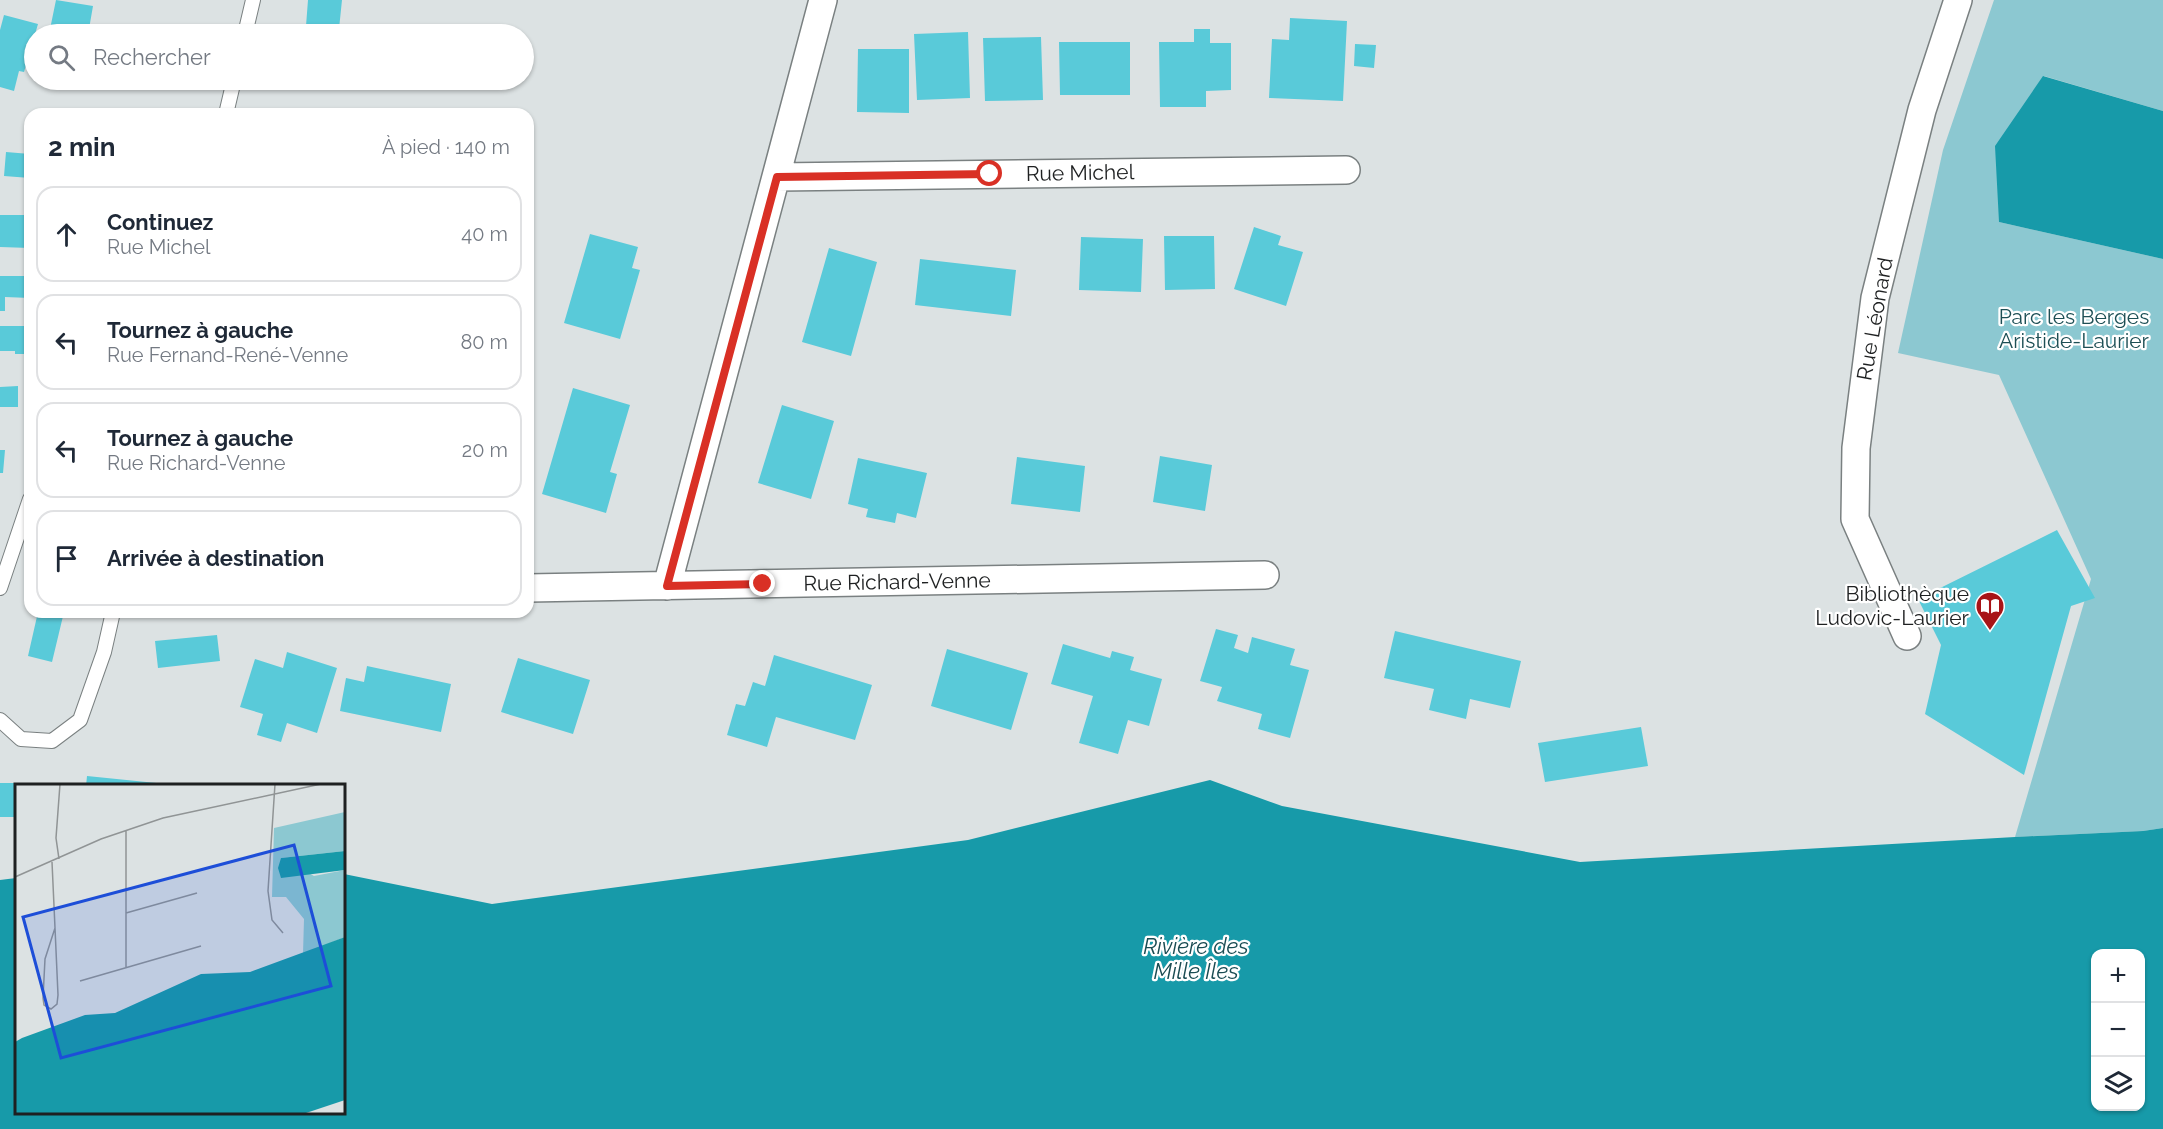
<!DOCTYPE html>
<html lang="fr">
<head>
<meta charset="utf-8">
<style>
  body { margin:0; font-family:Raleway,sans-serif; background:#f2f2f3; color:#1f2937 }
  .controls { position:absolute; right:18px; bottom:18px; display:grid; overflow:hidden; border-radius:12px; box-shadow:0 2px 4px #0004 }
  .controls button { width:54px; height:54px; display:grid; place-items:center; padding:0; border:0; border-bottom:2px solid #e0e1e3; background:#fff; color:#1f2937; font:30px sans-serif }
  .stop { position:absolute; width:18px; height:18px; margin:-14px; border:4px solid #d93025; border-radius:50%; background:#fff }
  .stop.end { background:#d93025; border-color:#fff; box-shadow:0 2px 6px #0008 }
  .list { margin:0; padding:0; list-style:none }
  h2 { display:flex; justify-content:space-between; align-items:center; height:78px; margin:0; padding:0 24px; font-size:26px }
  h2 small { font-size:20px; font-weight:400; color:#747a83 }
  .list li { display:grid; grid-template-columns:39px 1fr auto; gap:18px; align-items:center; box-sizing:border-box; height:96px; margin:0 12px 12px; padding:0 12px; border:2px solid #e0e1e3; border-radius:18px }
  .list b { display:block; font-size:22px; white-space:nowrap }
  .list p { margin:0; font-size:20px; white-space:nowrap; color:#747a83 }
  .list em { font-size:20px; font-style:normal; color:#747a83 }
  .icon { flex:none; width:33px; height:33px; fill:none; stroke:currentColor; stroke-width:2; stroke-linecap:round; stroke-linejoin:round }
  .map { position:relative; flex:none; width:2163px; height:1129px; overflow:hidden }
  .search { position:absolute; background:#fff; box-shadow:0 2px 4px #0004; left:24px; top:24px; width:510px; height:66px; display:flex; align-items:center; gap:15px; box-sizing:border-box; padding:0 21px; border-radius:33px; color:#747a83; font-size:22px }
  .panel { position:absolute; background:#fff; box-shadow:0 2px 4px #0004; left:24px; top:108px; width:510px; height:510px; border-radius:18px }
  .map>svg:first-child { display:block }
  .green { fill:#8cc8d1 }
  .water { fill:#179aa9; fill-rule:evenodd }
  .building { fill:#59cad9 }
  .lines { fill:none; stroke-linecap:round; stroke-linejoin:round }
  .service-casing { stroke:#7a8081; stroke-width:16 }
  .minor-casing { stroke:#7a8081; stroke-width:30 }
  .service { stroke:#fff; stroke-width:14 }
  .minor { stroke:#fff; stroke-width:27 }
  .route { stroke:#d93025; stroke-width:8 }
  .labels { text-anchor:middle; stroke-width:4.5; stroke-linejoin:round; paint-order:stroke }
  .street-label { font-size:21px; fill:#1e2021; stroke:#fff }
  .park-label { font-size:21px; fill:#1d4f55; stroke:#fff }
  .poi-label { font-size:21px; fill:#1e2021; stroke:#fff; text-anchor:end }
  .water-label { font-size:22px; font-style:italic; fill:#1a4c53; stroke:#fff }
  .inset-road { fill:none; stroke:#909495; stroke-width:1.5 }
  .view { fill:#1d4ed8; fill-opacity:0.15; stroke:#1d4ed8; stroke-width:3 }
  .inset-edge { fill:none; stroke:#1e2021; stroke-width:3 }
</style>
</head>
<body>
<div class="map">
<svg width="2163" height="1129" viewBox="0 0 2163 1129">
  <rect width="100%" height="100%" fill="#dce2e3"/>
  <path class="green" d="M 1994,0 L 2163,0 L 2163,111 L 2044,76 L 1999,222 L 2163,259 L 2163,828 L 2143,831 L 2015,837 L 2091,579 L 1999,375 L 1898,353 L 1943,150 Z"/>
  <path class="water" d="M 2043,76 L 2163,111 L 2163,259 L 1999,222 L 1995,146 Z
    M 1210,780 L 1282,806 L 1580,862 L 2015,837 L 2143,831 L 2163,828 L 2163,1129 L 0,1129 L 0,880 L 16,878 L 16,1112 L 344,1112 L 344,874 L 492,904 L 968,840 ZM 2096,954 L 2140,954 L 2140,1106 L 2096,1106 Z"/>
  <path class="building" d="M 56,0 L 93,6 L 89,29 L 77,26 L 75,34 L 49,34 Z
    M 308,0 L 342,0 L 339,29 L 306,26 Z
    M 4,15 L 38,24 L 24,72 L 19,71 L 14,91 L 0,87 L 0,30 Z
    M 1290,18 L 1347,21 L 1343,101 L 1269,98 L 1272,39 L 1289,40 Z
    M 1194,29 L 1210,29 L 1210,43 L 1231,43 L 1231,90 L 1206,91 L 1206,107 L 1160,107 L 1159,42 L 1194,42 Z
    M 968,32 L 970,98 L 917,100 L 914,34 Z
    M 1041,37 L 1043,100 L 985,101 L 983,38 Z
    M 1059,42 L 1130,42 L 1130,95 L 1060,95 Z
    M 1355,44 L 1376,45 L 1374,68 L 1354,66 Z
    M 858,49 L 909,49 L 909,113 L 857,112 Z
    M 6,152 L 30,154 L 30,178 L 4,176 Z
    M 0,215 L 30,215 L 30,248 L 0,247 Z
    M 1254,227 L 1281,236 L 1278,245 L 1303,252 L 1286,306 L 1234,289 Z
    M 590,234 L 638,247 L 632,268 L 640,270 L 620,339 L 564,323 Z
    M 1164,236 L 1214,236 L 1215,289 L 1165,290 Z
    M 1081,237 L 1143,239 L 1141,292 L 1079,290 Z
    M 829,248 L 877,262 L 851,356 L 802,342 Z
    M 920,259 L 1016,270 L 1011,316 L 915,305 Z
    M 0,276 L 30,276 L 30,298 L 5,297 L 5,311 L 0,311 Z
    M 0,326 L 30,326 L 30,354 L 15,354 L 15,351 L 0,351 Z
    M 18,386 L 18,407 L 0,407 L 0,387 Z
    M 573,388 L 630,405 L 610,472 L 617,474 L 606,513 L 542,494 Z
    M 782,405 L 834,421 L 811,499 L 758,483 Z
    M 0,450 L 5,450 L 3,473 L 0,473 Z
    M 1160,456 L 1212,465 L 1205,511 L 1153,502 Z
    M 1017,457 L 1085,466 L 1080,512 L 1011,504 Z
    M 858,458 L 927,473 L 916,518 L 897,513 L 895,523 L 866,517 L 868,509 L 848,504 Z
    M 2057,530 L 2095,598 L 2071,606 L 2024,775 L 1925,714 L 1941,645 L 1918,599 Z
    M 38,612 L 64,612 L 52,662 L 28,656 Z
    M 1216,629 L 1238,635 L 1234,648 L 1248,653 L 1252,637 L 1295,649 L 1290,665 L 1309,670 L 1290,738 L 1258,729 L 1262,714 L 1217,701 L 1222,687 L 1200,681 Z
    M 1395,631 L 1521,661 L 1510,708 L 1470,699 L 1466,719 L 1429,710 L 1434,689 L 1384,678 Z
    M 217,635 L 220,661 L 158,668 L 155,641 Z
    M 1063,644 L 1110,658 L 1112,651 L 1134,657 L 1130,670 L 1162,679 L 1149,726 L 1128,720 L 1118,754 L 1079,743 L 1093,696 L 1051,684 Z
    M 947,649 L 1028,673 L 1011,730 L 931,706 Z
    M 287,652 L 337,668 L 317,733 L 287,723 L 281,742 L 257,735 L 263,714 L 240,707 L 255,659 L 283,668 Z
    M 774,655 L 872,685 L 855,740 L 776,717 L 767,747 L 727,735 L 736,704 L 745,706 L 753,682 L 765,686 Z
    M 518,658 L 590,680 L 573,734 L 501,712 Z
    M 367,666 L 451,684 L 441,732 L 340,711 L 346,678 L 364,682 Z
    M 1641,727 L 1648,766 L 1545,782 L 1538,743 Z
    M 87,776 L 166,784 L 166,786 L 86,786 Z
    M 0,783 L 17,783 L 16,817 L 0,817 Z"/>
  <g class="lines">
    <g class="service-casing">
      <path id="service" d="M 245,34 L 253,0
        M 226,114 L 234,80
        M 0,588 L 30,499
        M 0,720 L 21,739 L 52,741 L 80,720 L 104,652 L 113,612"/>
    </g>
    <g class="minor-casing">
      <path id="minor" d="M 777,177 L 1346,170
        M 667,586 L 823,0
        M 528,588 L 1265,575
        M 1907,636 L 1855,519 L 1856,448 L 1875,298 L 1922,110 L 1958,0"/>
    </g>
    <use href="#service" class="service"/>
    <use href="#minor" class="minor"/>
  </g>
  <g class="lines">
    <path class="route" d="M 763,584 L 667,586 L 777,177 L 990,174"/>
  </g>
  <defs>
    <g id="library-pin" transform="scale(1.5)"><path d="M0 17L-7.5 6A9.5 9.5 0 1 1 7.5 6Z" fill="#a81417" stroke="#fff"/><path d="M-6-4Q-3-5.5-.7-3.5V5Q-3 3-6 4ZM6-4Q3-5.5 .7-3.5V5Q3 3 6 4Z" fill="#fff"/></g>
  </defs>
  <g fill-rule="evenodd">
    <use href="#library-pin" x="1990" y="606"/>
  </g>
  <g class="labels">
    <g class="street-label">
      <text transform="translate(1080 173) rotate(-1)" y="7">Rue Michel</text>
      <text transform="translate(1875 319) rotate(-80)" y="7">Rue Léonard</text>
      <text transform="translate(897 582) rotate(-1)" y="7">Rue Richard-Venne</text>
    </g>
    <g class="park-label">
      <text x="2074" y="324">Parc les Berges<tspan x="2074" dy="24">Aristide-Laurier</tspan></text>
    </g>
    <g class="poi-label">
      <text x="1969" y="601">Bibliothèque<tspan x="1969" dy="24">Ludovic-Laurier</tspan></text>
    </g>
    <g class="water-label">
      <text x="1196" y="954">Rivière des<tspan x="1196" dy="25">Mille Îles</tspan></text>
    </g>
  </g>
  <g transform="translate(15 784)">
    <rect width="330" height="330" fill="#dce2e3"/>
    <path d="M 330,28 L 330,67 L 266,74 L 299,92 L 330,86 L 330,153 L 288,170 L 289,135 L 271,113 L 257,113 L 259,44 Z" fill="#8cc8d1"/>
    <path d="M 330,67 L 330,86 L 266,94 L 263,84 L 266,74 ZM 330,153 L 330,316 L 288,330 L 0,330 L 0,258 L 7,254 L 70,231 L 100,229 L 186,190 L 235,188 Z" fill="#179aa9"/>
    <path class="inset-road" d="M 260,0 L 253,107 L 257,136 L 268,149M 111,46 L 111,184M 44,75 L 41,54 L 45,0M 37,78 L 40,144 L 30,175 L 28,214 L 29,221 L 36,225 L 42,220 L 43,211 L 40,144M 0,93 L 86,55 L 148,34 L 306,0M 111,129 L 182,109M 65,197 L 186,162"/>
    <path class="view" d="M 279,61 L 316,202 L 46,274 L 8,133 Z"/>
    <rect width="330" height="330" class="inset-edge"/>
  </g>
</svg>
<div class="controls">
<button>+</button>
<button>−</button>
<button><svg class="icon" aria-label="layers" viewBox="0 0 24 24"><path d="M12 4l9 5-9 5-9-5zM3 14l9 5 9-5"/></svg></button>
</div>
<div class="stop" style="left:990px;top:174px"></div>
<div class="stop end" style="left:763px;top:584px"></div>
<div class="search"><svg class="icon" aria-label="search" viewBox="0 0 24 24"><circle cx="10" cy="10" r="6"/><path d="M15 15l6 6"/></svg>Rechercher</div>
<section class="panel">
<h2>2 min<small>À pied · 140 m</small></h2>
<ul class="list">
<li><svg class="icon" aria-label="ahead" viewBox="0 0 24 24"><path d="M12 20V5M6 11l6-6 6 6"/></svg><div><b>Continuez</b><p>Rue Michel</p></div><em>40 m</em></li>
<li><svg class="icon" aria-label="left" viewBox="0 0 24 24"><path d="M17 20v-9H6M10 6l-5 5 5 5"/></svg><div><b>Tournez à gauche</b><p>Rue Fernand-René-Venne</p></div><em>80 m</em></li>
<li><svg class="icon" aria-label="left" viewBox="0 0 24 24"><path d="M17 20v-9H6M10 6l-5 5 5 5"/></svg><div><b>Tournez à gauche</b><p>Rue Richard-Venne</p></div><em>20 m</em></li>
<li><svg class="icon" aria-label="arrive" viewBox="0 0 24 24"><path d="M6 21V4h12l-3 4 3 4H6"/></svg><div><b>Arrivée à destination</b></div></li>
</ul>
</section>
</div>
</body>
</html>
